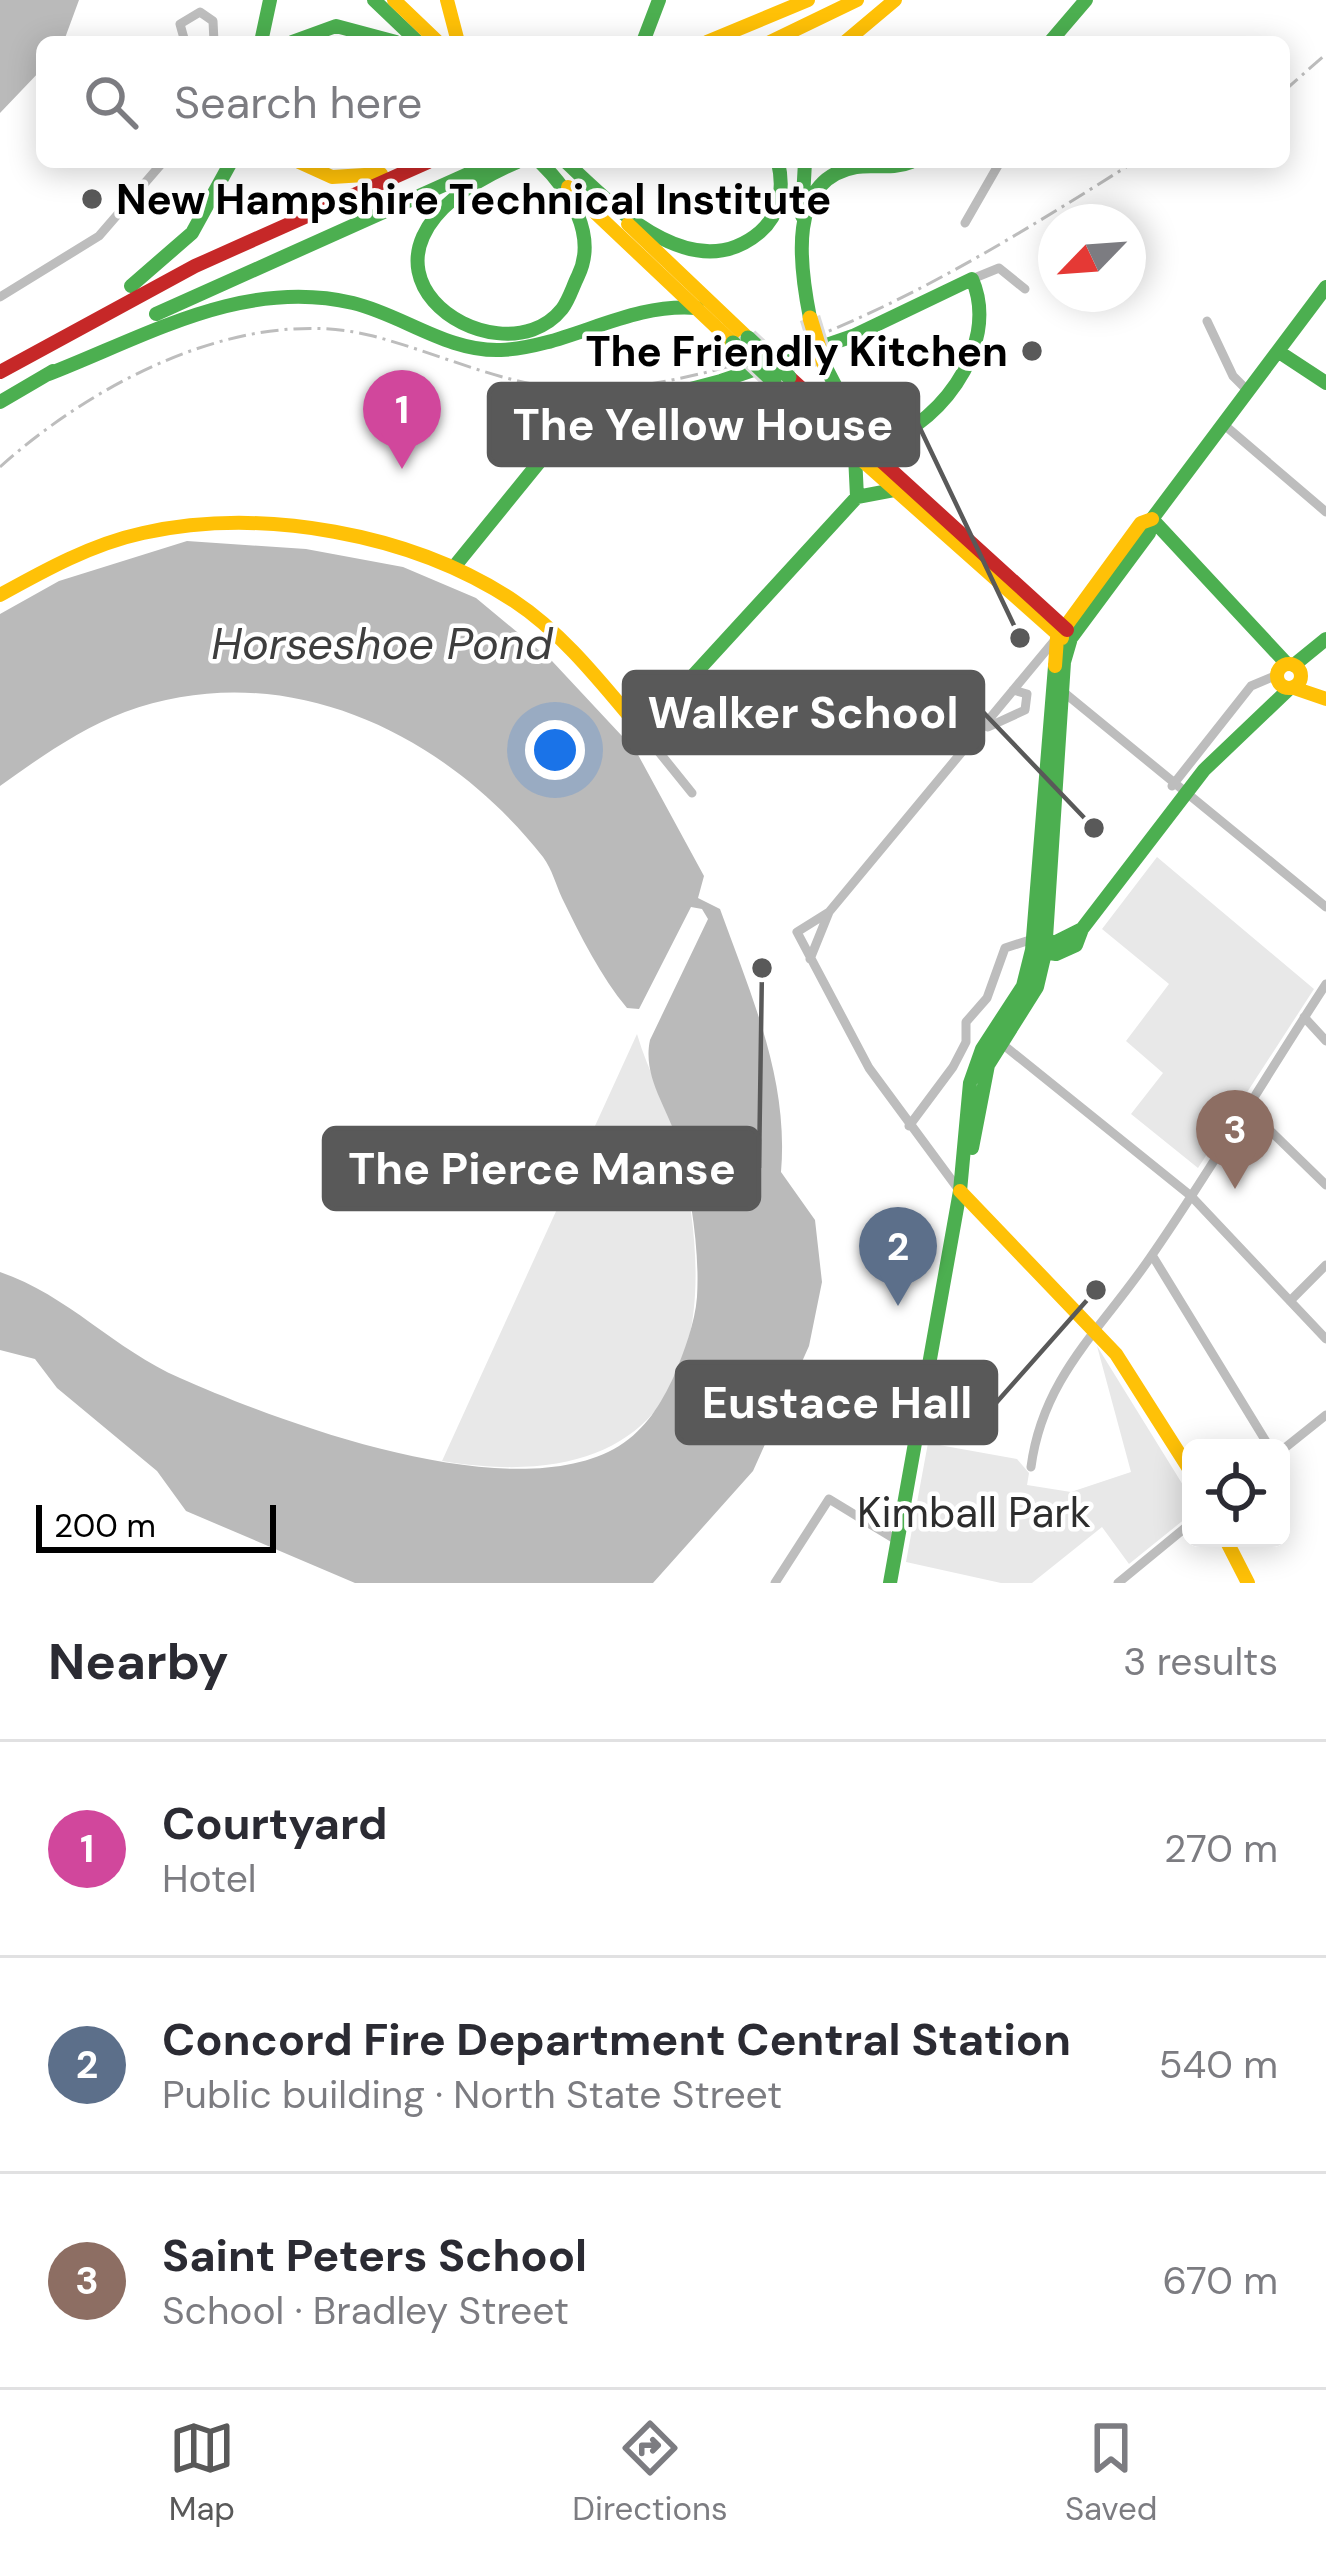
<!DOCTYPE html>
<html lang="en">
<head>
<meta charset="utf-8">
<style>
  body { margin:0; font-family:"DM Sans",sans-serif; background:#f7f7f7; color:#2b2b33 }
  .controls { position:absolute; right:36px; bottom:36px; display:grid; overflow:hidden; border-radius:18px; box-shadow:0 6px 30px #0003 }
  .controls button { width:108px; height:108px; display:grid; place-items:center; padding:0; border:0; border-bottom:3px solid #e1e1e2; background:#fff; color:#2b2b33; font:60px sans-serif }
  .compass { position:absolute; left:1038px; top:204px; width:108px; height:108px; border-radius:50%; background:#fff; box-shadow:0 6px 30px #0003; rotate:245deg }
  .scale { position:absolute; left:36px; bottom:30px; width:240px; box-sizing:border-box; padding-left:12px; border:6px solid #000; border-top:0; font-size:33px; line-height:42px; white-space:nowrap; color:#000; -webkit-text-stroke:9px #fff; paint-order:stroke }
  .you { position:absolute; left:555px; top:750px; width:42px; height:42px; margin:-30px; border:9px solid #fff; border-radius:50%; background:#1a73e8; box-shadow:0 0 0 18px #1a73e833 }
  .badge { display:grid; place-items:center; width:78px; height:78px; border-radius:50%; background:#595959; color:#fff; font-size:39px; font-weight:700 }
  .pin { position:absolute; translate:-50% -99px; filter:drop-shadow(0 3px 6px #0008) }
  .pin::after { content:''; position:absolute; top:63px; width:42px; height:36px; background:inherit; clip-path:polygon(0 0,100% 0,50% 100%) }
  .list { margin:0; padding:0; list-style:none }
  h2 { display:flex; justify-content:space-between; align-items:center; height:156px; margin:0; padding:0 48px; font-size:51px }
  h2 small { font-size:39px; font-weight:400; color:#7c7c81 }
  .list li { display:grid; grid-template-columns:78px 1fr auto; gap:36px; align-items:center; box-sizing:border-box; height:216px; padding:0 48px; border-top:3px solid #e1e1e2 }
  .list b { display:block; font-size:45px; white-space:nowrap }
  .list p { margin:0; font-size:39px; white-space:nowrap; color:#7c7c81 }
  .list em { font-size:39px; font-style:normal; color:#7c7c81 }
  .icon { flex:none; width:66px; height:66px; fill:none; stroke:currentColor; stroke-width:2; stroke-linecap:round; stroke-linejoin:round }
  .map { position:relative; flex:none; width:1326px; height:1583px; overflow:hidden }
  .search { position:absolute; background:#fff; box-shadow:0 6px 30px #0003; left:36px; right:36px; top:36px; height:132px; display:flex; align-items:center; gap:30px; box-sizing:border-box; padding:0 42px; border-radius:18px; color:#7c7c81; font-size:45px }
  .sheet { height:804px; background:#fff }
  nav { display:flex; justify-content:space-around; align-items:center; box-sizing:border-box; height:168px; border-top:3px solid #e1e1e2; background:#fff; font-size:33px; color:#7c7c81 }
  nav a { display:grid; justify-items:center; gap:6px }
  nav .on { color:#595959 }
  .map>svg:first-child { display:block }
  .green { fill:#e8e8e8 }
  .water { fill:#bababa }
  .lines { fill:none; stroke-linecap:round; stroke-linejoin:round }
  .street { stroke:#bdbdbd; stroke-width:9 }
  .fast { stroke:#4caf50; stroke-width:14 }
  .slow { stroke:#ffc107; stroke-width:14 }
  .jam { stroke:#c62828; stroke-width:14 }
  .rail { stroke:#bdbdbd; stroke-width:3; stroke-dasharray:18 6 3 6; stroke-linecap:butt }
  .fast-bridge-casing { stroke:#dbdbdb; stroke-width:21; stroke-linecap:butt }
  .slow-bridge-casing { stroke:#dbdbdb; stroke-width:21; stroke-linecap:butt }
  .fast-bridge { stroke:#4caf50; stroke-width:15 }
  .slow-bridge { stroke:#ffc107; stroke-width:15 }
  .poi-dot { fill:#595959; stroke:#fff; stroke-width:4.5 }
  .labels { text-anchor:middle; stroke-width:9; stroke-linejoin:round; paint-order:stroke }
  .poi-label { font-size:42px; font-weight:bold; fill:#000; stroke:#fff; text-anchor:start }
  .park-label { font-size:42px; fill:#2d2d2d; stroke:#fff }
  .water-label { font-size:45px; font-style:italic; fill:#3e3e3e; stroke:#fff }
  .leader { fill:none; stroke:#595959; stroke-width:4.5 }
  .callout-dot { fill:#595959; stroke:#fff; stroke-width:4.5 }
  .callout { fill:#595959; stroke:#595959; stroke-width:4.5 }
  .callout-label { font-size:45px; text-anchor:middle; font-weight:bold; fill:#fff }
</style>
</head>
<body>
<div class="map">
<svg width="1326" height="1583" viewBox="0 0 1326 1583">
  <rect width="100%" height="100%" fill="#fff"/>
  <path class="green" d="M 1157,857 L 1314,989 L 1198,1168 L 1131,1114 L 1163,1073 L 1126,1041 L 1169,984 L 1102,929 Z
    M 637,1034 C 648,1072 669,1108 678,1146 C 728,1348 678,1500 442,1461 Z
    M 1097,1346 L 1191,1498 L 1191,1514 L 1129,1564 L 1102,1527 L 1032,1583 L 1001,1583 L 906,1562 L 928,1443 L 1017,1459 L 1029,1473 L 1027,1485 L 1071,1492 L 1131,1472 Z"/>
  <path class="water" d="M 0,0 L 79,0 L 65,38 L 42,42 L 42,69 L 0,113 Z
    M 187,541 L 306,549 L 403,567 L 476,598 L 552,661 L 636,751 L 704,876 L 698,898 L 720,909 C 751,995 789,1079 781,1172 L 815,1220 L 822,1282 L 809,1346 L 753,1471 L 653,1583 L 355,1583 L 186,1511 L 157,1471 L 57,1388 L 35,1359 L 0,1350 L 0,1272 C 68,1295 115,1350 180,1378 C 284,1424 514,1510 619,1446 C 646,1429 661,1404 674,1376 C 684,1352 695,1323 697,1297 C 700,1249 690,1189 678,1143 C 668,1108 642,1077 650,1040 L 708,919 L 702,909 L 691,907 L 639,1009 L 627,1008 C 601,977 580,935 562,898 C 556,885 552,869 543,857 C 445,732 283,654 125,712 C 80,729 39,758 0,786 L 0,614 L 59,581 Z"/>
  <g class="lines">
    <path class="street" d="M 185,42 L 180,24 L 200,12 L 213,21 L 214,42
      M 965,223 L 1000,162
      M 972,279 L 999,268 L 1025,289
      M 0,297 L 99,236 L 163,162
      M 1207,321 L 1233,376 L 1248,391
      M 1222,423 L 1326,512
      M 1061,690 L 1326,907
      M 988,727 L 1025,710 L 1027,694 L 1013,690
      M 642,731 L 692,793
      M 1172,786 L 1251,686 L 1277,675
      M 829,912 L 797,932 L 869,1068 L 959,1190
      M 810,959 L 829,912 L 1054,641
      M 1304,1017 L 1326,1041
      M 1001,1043 L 1191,1196 L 1326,1339
      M 1247,1108 L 1326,1185
      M 909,1126 L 953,1067 L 966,1042 L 966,1022 L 987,998 L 1005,948 L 1033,939
      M 1152,1255 L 1270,1448
      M 1290,1301 L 1326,1265
      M 1281,1451 L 1326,1415
      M 1031,1467 C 1043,1376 1102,1329 1152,1255 C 1213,1167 1267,1074 1326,984
      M 775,1583 L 829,1499 L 898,1541
      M 1118,1583 L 1191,1523"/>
    <path class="fast" d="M 374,0 L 418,42
      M 261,42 L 270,0
      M 292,42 L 336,26 L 396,42
      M 643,42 L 659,0
      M 1050,42 L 1086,0
      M 517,162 C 299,257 498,389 562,309 C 569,300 573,286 578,276 C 598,235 569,190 540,162
      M 566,162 C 614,207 693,289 760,232 C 781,214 784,187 778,162
      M 802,216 L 805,162
      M 131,286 L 192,233 L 231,162
      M 156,314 L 495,162
      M 810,318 C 800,268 786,179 856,167 C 875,164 892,170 911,162
      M 1279,352 L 1326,383
      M 824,364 L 860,433
      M 46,375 C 145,337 243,277 353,303 C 403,315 447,352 501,350 C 569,347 627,302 697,308
      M 0,402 L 53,371
      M 855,455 L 857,497
      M 1152,519 L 1287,664
      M 454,567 L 558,439 L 588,416 L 721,381 L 853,336 L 972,279 C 1002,347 935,434 867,447
      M 1294,665 L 1326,639
      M 646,727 L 857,497 L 894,490
      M 1037,940 L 1056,942 L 1082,929
      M 1036,951 L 1056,954 L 1076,945 L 1082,929 L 1204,770 L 1289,689
      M 972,1148 L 988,1065 L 1037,987 L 1045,953 L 1064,662 L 1071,638 L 1149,533 L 1152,519 L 1326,287
      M 890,1583 L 960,1191 L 970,1083 L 982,1049 L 1023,986 L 1032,950 L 1055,666"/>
    <path class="slow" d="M 394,0 L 438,42
      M 447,0 L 458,42
      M 707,42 L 808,0
      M 770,42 L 857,0
      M 845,42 L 895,0
      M 299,162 L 332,177 L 381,174
      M 568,187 L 733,343
      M 628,224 L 748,338
      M 774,382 L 1062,638
      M 0,595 C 45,570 92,544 143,533 C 262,507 411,533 514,601 C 564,634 603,685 642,731 L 646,727
      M1277 676a12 12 0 1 1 24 0a12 12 0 1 1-24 0Z
      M 1055,666 L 1057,638 L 1141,523 L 1152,519
      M 1294,688 L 1326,699
      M 960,1191 L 1116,1354 L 1191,1472
      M 1225,1538 L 1248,1583"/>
    <path class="jam" d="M 0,372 L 195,266 L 428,162
      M 789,377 L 1067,630"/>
    <path class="rail" d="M 1284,91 L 1326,54
      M 0,467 C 93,383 244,303 373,336 C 453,357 526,397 611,389 C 803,370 975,262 1134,162"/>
    <g class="fast-bridge-casing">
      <path id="fast-bridge" d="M 748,338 L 789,377
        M 733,343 L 774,382"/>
    </g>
    <g class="slow-bridge-casing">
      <path id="slow-bridge" d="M 810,318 L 824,364"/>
    </g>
    <use href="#fast-bridge" class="fast-bridge"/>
    <use href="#slow-bridge" class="slow-bridge"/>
  </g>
  <g class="poi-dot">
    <circle cx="92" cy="199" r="12"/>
    <circle cx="1032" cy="351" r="12"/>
  </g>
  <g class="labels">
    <g class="poi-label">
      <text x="116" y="214">New Hampshire Technical Institute</text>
      <text x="1008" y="366" text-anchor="end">The Friendly Kitchen</text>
    </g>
    <g class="park-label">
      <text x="974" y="1527">Kimball Park</text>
    </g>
    <g class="water-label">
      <text x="382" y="659">Horseshoe Pond</text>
    </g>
  </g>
  <path class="leader" d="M1020 638L918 424M1094 828L983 712M762 968L759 1168M1096 1290L996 1403"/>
  <g class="callout-dot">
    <circle cx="1020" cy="638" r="12"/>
    <circle cx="1094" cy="828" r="12"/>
    <circle cx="762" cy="968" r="12"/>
    <circle cx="1096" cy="1290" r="12"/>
  </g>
  <g class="callout">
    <rect x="489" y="384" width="429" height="81" rx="12"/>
    <rect x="624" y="672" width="359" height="81" rx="12"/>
    <rect x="324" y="1128" width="435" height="81" rx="12"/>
    <rect x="677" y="1362" width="319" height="81" rx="12"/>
  </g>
  <g class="callout-label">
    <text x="703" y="440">The Yellow House</text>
    <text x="803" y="728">Walker School</text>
    <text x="542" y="1184">The Pierce Manse</text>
    <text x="837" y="1418">Eustace Hall</text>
  </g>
</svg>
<div class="controls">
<button><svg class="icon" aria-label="locate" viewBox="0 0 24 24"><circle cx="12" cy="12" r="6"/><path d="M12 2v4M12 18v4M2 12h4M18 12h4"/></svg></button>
</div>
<svg class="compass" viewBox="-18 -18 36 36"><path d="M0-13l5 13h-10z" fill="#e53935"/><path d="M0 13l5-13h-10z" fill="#7c7c81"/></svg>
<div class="scale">200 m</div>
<div class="you"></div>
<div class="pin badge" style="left:402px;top:469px;background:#d1479c">1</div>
<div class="pin badge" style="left:898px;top:1306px;background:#5c6f8a">2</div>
<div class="pin badge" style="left:1235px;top:1189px;background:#8d6e63">3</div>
<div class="search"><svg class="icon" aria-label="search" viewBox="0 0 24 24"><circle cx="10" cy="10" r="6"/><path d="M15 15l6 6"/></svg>Search here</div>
</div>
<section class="sheet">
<h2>Nearby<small>3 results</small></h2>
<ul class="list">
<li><span class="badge" style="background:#d1479c">1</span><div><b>Courtyard</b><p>Hotel</p></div><em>270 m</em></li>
<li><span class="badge" style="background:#5c6f8a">2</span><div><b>Concord Fire Department Central Station</b><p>Public building · North State Street</p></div><em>540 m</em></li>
<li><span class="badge" style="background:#8d6e63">3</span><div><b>Saint Peters School</b><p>School · Bradley Street</p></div><em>670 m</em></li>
</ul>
</section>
<nav>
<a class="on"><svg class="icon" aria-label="map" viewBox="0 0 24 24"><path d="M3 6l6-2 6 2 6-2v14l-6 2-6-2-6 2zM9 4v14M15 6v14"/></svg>Map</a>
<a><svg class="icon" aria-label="directions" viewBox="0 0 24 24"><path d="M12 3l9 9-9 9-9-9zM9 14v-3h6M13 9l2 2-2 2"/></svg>Directions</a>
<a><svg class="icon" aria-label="saved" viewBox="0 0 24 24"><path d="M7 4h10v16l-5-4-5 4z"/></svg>Saved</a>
</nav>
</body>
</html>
